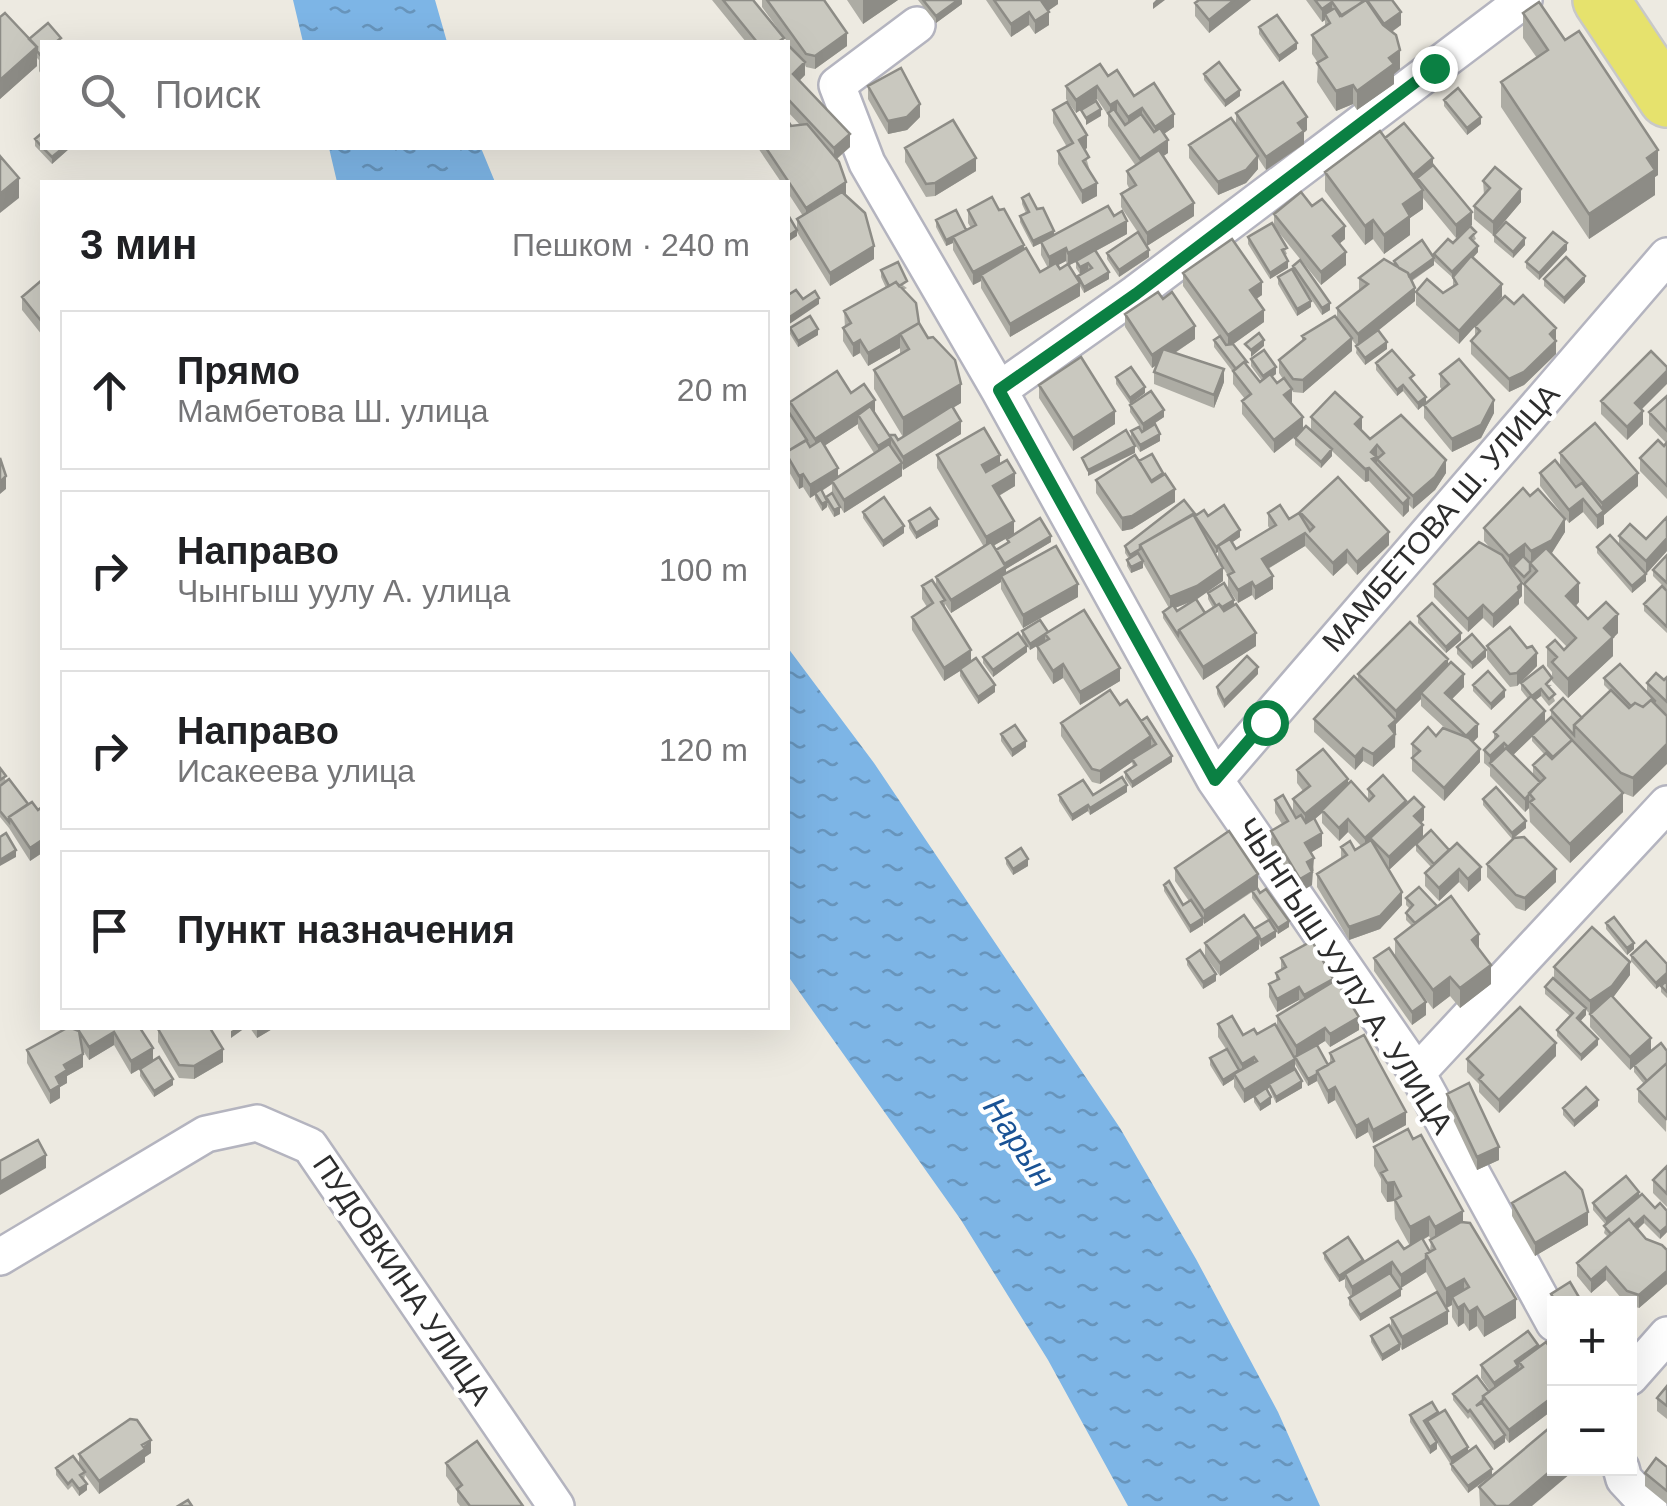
<!DOCTYPE html>
<html lang="ru">
<head>
<meta charset="utf-8">
<style>
  body { margin:0; font-family:Arial,sans-serif; background:#f6f6f6; color:#202124 }
  .controls { position:absolute; right:30px; bottom:30px; display:grid; overflow:hidden; border-radius:0px; box-shadow:0 10px 40px #0002 }
  .controls button { width:90px; height:90px; display:grid; place-items:center; padding:0; border:0; border-bottom:2px solid #e0e0e0; background:#fff; color:#202124; font:50px sans-serif }
  .stop { position:absolute; width:30px; height:30px; margin:-22px; border:8px solid #0b8043; border-radius:50%; background:#fff }
  .stop.end { background:#0b8043; border-color:#fff; box-shadow:0 2px 10px #0008 }
  .list { margin:0; padding:0; list-style:none }
  h2 { display:flex; justify-content:space-between; align-items:center; height:130px; margin:0; padding:0 40px; font-size:42px }
  h2 small { font-size:32px; font-weight:400; color:#757577 }
  .list li { display:grid; grid-template-columns:65px 1fr auto; gap:30px; align-items:center; box-sizing:border-box; height:160px; margin:0 20px 20px; padding:0 20px; border:2px solid #e0e0e0; border-radius:0px }
  .list b { display:block; font-size:38px; white-space:nowrap }
  .list p { margin:0; font-size:32px; white-space:nowrap; color:#757577 }
  .list em { font-size:32px; font-style:normal; color:#757577 }
  .icon { flex:none; width:55px; height:55px; fill:none; stroke:currentColor; stroke-width:2; stroke-linecap:round; stroke-linejoin:round }
  .map { position:relative; flex:none; width:1667px; height:1506px; overflow:hidden }
  .search { position:absolute; background:#fff; box-shadow:0 10px 40px #0002; left:40px; top:40px; width:750px; height:110px; display:flex; align-items:center; gap:25px; box-sizing:border-box; padding:0 35px; border-radius:0px; color:#757577; font-size:38px }
  .panel { position:absolute; background:#fff; box-shadow:0 10px 40px #0002; left:40px; top:180px; width:750px; height:850px; border-radius:0px }
  .map>svg:first-child { display:block }
  .water { fill:url(#water-ripples) }
  .lines { fill:none; stroke-linecap:round; stroke-linejoin:round }
  .minor-casing { stroke:#b4b4bf; stroke-width:40 }
  .primary-casing { stroke:#c8c8c8; stroke-width:60 }
  .minor { stroke:#fff; stroke-width:35 }
  .primary { stroke:#e6e26d; stroke-width:55 }
  .wall { fill:#adaca4; fill-rule:evenodd }
  .shaded-wall { fill:#8d8c86 }
  .building { fill:#c9c8bf; stroke:#8d8c86; stroke-width:2.5 }
  .route { stroke:#0b8043; stroke-width:12 }
  .labels { text-anchor:middle; stroke-width:9; stroke-linejoin:round; paint-order:stroke }
  .street-label { font-size:30px; fill:#2d2d2d; stroke:#fff }
  .water-label { font-size:32px; font-style:italic; fill:#195295; stroke:#fff }
</style>
</head>
<body>
<div class="map">
<svg width="1667" height="1506" viewBox="0 0 1667 1506">
  <defs>
    <pattern id="water-ripples" width="26" height="14" patternUnits="userSpaceOnUse" patternTransform="scale(2.5)"><rect width="26" height="14" fill="#7db5e6"/><path d="M2 4q2-2 4 0t4 0M15 11q2-2 4 0t4 0" fill="none" stroke="#6794bb"/></pattern>
  </defs>
  <rect width="100%" height="100%" fill="#edeae1"/>
  <path class="water" d="M 293,0 L 435,0 L 447,42 L 303,42 Z
    M 329,148 L 481,148 L 495,182 L 337,182 Z
    M 788,648 L 874,763 L 1120,1128 L 1196,1259 L 1278,1412 L 1320,1506 L 1128,1506 L 1048,1360 L 961,1220 L 788,976 Z"/>
  <g class="lines">
    <g class="minor-casing">
      <path id="minor" d="M 917,25 L 837,85 L 867,163 L 999,390 L 1215,780 L 1417,1073 L 1554,1323
        M 999,390 L 1136,293 L 1524,0
        M 1215,780 L 1667,256
        M 1417,1073 L 1667,804
        M 0,1257 L 206,1134 L 257,1123 L 310,1146 L 556,1506
        M 1630,1377 L 1667,1335
        M 1621,1468 L 1624,1479 L 1649,1506"/>
    </g>
    <g class="primary-casing">
      <path id="primary" d="M 1601,0 L 1667,99"/>
    </g>
    <use href="#minor" class="minor"/>
    <use href="#primary" class="primary"/>
  </g>
  <path class="wall" d="M 712,0 L 753,0 L 784,42 L 746,42 Z
    M 762,0 L 824,0 L 847,46 L 815,69 L 806,67 L 805,65 L 805,75 L 799,81 L 850,147 L 837,159 L 846,196 L 874,259 L 830,286 L 797,232 L 797,219 L 803,216 L 788,193 L 788,182 L 781,182 L 758,148 L 788,148 L 800,125 L 788,112 L 788,46 L 797,55 L 762,7 Z
    M 847,0 L 898,0 L 863,24 Z
    M 918,0 L 962,0 L 962,4 L 936,23 Z
    M 986,0 L 1058,0 L 1058,4 L 1048,11 L 1049,25 L 1035,34 L 1029,25 L 1011,37 Z
    M 1251,0 L 1209,33 L 1195,16 L 1195,3 Z
    M 1306,0 L 1392,0 L 1401,25 L 1392,32 L 1400,69 L 1394,74 L 1394,84 L 1357,110 L 1353,104 L 1336,111 L 1317,82 L 1318,63 L 1312,54 L 1312,35 L 1325,26 L 1325,20 L 1322,22 Z
    M 1523,13 L 1658,175 L 1655,177 L 1655,195 L 1589,239 L 1501,107 L 1501,82 L 1537,58 L 1523,38 Z
    M 0,17 L 29,39 L 61,42 L 42,42 L 42,76 L 39,71 L 39,60 L 37,58 L 37,66 L 0,99 Z
    M 1259,27 L 1297,49 L 1279,62 L 1259,34 Z
    M 1204,74 L 1240,96 L 1225,107 L 1204,80 Z
    M 1108,76 L 1174,127 L 1164,134 L 1168,153 L 1163,156 L 1194,216 L 1147,246 L 1121,207 L 1121,194 L 1129,188 L 1127,184 L 1127,171 L 1136,166 L 1108,126 L 1108,115 L 1097,99 L 1076,113 L 1066,99 L 1066,86 Z
    M 868,86 L 920,117 L 907,130 L 888,134 L 868,99 Z
    M 1444,100 L 1481,124 L 1467,135 L 1444,106 Z
    M 1053,110 L 1087,148 L 1084,150 L 1097,196 L 1082,204 L 1058,164 L 1058,151 L 1067,147 L 1053,123 Z
    M 1236,113 L 1307,130 L 1304,132 L 1304,144 L 1266,170 L 1258,158 L 1258,169 L 1246,183 L 1218,195 L 1189,158 L 1189,145 L 1236,126 Z
    M 1385,138 L 1433,166 L 1472,225 L 1470,226 L 1476,239 L 1473,241 L 1478,252 L 1473,258 L 1502,297 L 1478,323 L 1514,304 L 1556,328 L 1556,354 L 1524,385 L 1509,392 L 1471,354 L 1471,341 L 1475,336 L 1475,326 L 1459,344 L 1416,305 L 1416,292 L 1443,293 L 1453,287 L 1453,278 L 1434,261 L 1434,265 L 1412,281 L 1415,301 L 1378,330 L 1387,349 L 1365,365 L 1356,353 L 1357,346 L 1352,340 L 1352,351 L 1303,393 L 1293,392 L 1292,390 L 1291,403 L 1303,430 L 1311,429 L 1311,417 L 1362,431 L 1370,439 L 1446,473 L 1435,490 L 1413,509 L 1409,505 L 1409,511 L 1403,517 L 1369,481 L 1365,482 L 1332,451 L 1332,456 L 1321,468 L 1295,445 L 1295,438 L 1301,432 L 1274,453 L 1242,414 L 1242,401 L 1245,399 L 1233,384 L 1233,372 L 1214,347 L 1214,340 L 1219,336 L 1183,286 L 1183,273 L 1262,295 L 1256,299 L 1264,322 L 1233,344 L 1247,366 L 1260,382 L 1262,381 L 1251,366 L 1251,359 L 1276,374 L 1272,377 L 1277,383 L 1283,379 L 1279,373 L 1279,360 L 1302,342 L 1302,336 L 1337,318 L 1337,308 L 1359,291 L 1359,278 L 1394,265 L 1394,261 L 1434,258 L 1434,254 L 1453,243 L 1468,228 L 1456,238 L 1423,198 L 1423,209 L 1410,218 L 1410,235 L 1384,254 L 1373,239 L 1365,245 L 1325,191 L 1325,172 Z
    M 35,139 L 70,148 L 52,164 L 35,146 Z
    M 905,148 L 976,171 L 935,196 L 926,197 L 905,162 Z
    M 1483,181 L 1521,202 L 1493,235 L 1474,219 L 1474,206 L 1484,195 Z
    M 1022,198 L 1037,209 L 1054,235 L 1114,216 L 1127,234 L 1096,251 L 1109,279 L 1084,293 L 1080,286 L 1080,296 L 1010,337 L 981,288 L 981,281 L 973,285 L 953,250 L 953,243 L 946,246 L 936,227 L 936,220 L 966,230 L 971,228 L 968,223 L 968,210 L 1024,249 L 1040,272 L 1048,268 L 1041,255 L 1041,243 L 1033,247 L 1020,222 L 1020,216 L 1026,213 L 1022,204 ZM 1066,261 L 1067,265 L 1060,269 L 1058,265 ZM 1076,262 L 1076,268 L 1080,274 L 1089,270 L 1078,276 L 1078,280 L 1069,265 Z
    M 1312,206 L 1345,239 L 1339,244 L 1346,265 L 1321,285 L 1276,229 L 1287,254 L 1285,255 L 1288,268 L 1270,279 L 1248,244 L 1248,237 L 1274,226 L 1274,214 Z
    M 1494,235 L 1525,245 L 1513,258 L 1494,242 Z
    M 1567,250 L 1539,280 L 1526,268 L 1526,262 Z
    M 1107,253 L 1149,257 L 1119,277 L 1107,259 Z
    M 1293,266 L 1330,310 L 1322,315 L 1304,288 L 1311,307 L 1297,316 L 1278,284 L 1278,277 L 1293,270 Z
    M 881,270 L 907,288 L 903,290 L 919,323 L 961,403 L 953,408 L 961,434 L 903,470 L 902,468 L 902,476 L 844,513 L 836,500 L 840,514 L 834,517 L 827,505 L 827,507 L 822,511 L 815,499 L 815,495 L 810,498 L 803,487 L 799,489 L 788,470 L 788,411 L 810,447 L 790,414 L 790,402 L 851,393 L 874,413 L 889,435 L 898,440 L 903,437 L 874,389 L 874,370 L 900,354 L 900,348 L 868,366 L 860,353 L 853,357 L 843,341 L 843,328 L 845,327 L 844,311 L 886,288 L 881,277 ZM 858,424 L 858,428 L 874,453 L 838,477 L 824,446 ZM 832,484 L 832,493 L 826,499 L 822,491 Z
    M 1544,279 L 1585,282 L 1564,304 L 1544,286 Z
    M 42,280 L 42,335 L 22,310 L 22,297 Z
    M 1125,314 L 1195,339 L 1175,353 L 1224,382 L 1214,408 L 1154,384 L 1154,372 L 1157,365 L 1152,368 L 1125,327 Z
    M 790,328 L 818,335 L 798,347 L 790,334 Z
    M 1376,363 L 1414,382 L 1426,403 L 1442,390 L 1440,387 L 1440,374 L 1494,413 L 1481,438 L 1452,452 L 1424,418 L 1424,405 L 1418,410 L 1403,391 L 1397,396 L 1376,370 Z
    M 1116,377 L 1145,393 L 1130,404 L 1116,384 Z
    M 1039,385 L 1115,424 L 1073,451 L 1039,398 Z
    M 1667,396 L 1667,499 L 1640,471 L 1640,458 L 1666,443 L 1649,425 L 1649,412 Z
    M 1601,401 L 1643,424 L 1627,440 L 1601,414 Z
    M 1130,405 L 1164,417 L 1143,431 L 1130,412 Z
    M 1131,431 L 1142,432 L 1160,441 L 1140,452 L 1131,438 Z
    M 1560,453 L 1638,486 L 1604,515 L 1604,524 L 1597,529 L 1583,512 L 1569,523 L 1540,486 L 1540,473 L 1576,487 L 1577,486 L 1560,466 Z
    M 937,455 L 1000,465 L 1015,486 L 999,496 L 1014,534 L 993,546 L 996,550 L 1007,543 L 1007,539 L 1051,542 L 1006,569 L 1006,574 L 1078,597 L 1023,628 L 1001,589 L 1001,582 L 951,613 L 945,604 L 945,609 L 971,661 L 995,692 L 978,704 L 960,676 L 960,671 L 944,681 L 912,630 L 912,617 L 927,607 L 922,599 L 922,586 L 936,585 L 936,577 L 984,547 L 937,468 Z
    M 1139,461 L 1175,502 L 1132,529 L 1122,531 L 1096,493 L 1096,480 Z
    M 863,512 L 904,533 L 883,547 L 863,518 Z
    M 1300,512 L 1389,545 L 1357,575 L 1347,563 L 1333,576 L 1305,546 L 1268,569 L 1273,589 L 1255,600 L 1252,595 L 1238,603 L 1228,588 L 1228,576 L 1218,559 L 1218,552 L 1216,553 L 1223,581 L 1196,600 L 1205,613 L 1213,608 L 1208,599 L 1208,593 L 1234,605 L 1256,646 L 1203,680 L 1163,618 L 1163,612 L 1169,608 L 1143,563 L 1143,568 L 1131,573 L 1127,566 L 1127,560 L 1129,559 L 1125,553 L 1125,546 L 1195,514 L 1195,519 L 1208,516 L 1240,537 L 1231,543 L 1236,549 L 1270,529 L 1268,526 L 1268,513 L 1289,519 L 1300,514 ZM 1193,601 L 1177,611 L 1175,608 Z
    M 1667,517 L 1667,551 L 1646,574 L 1646,581 L 1632,593 L 1597,553 L 1597,547 L 1619,544 L 1619,536 L 1646,539 Z
    M 909,521 L 938,526 L 916,539 L 909,528 Z
    M 1484,528 L 1565,532 L 1551,553 L 1579,602 L 1576,606 L 1588,619 L 1618,633 L 1613,638 L 1613,656 L 1568,698 L 1552,681 L 1552,672 L 1547,666 L 1547,647 L 1564,650 L 1567,647 L 1524,603 L 1524,583 L 1519,578 L 1522,596 L 1519,599 L 1519,604 L 1493,628 L 1483,618 L 1468,632 L 1434,597 L 1434,584 L 1491,549 L 1484,541 Z
    M 1667,555 L 1667,590 L 1653,576 L 1653,570 Z
    M 1667,591 L 1667,633 L 1644,611 L 1644,604 Z
    M 1418,616 L 1461,640 L 1446,653 L 1418,623 Z
    M 1022,631 L 1048,632 L 1120,681 L 1080,705 L 1063,678 L 1053,684 L 1037,659 L 1037,646 L 1045,641 L 1030,650 L 1022,638 Z
    M 1487,646 L 1527,648 L 1537,666 L 1517,686 L 1510,687 L 1487,659 Z
    M 1457,647 L 1486,657 L 1472,669 L 1457,654 Z
    M 1027,652 L 993,677 L 983,663 L 983,657 Z
    M 1448,666 L 1464,687 L 1452,699 L 1478,737 L 1473,742 L 1480,762 L 1444,801 L 1412,771 L 1412,744 L 1436,736 L 1446,729 L 1421,706 L 1421,699 L 1396,724 L 1395,747 L 1373,767 L 1363,761 L 1355,770 L 1314,732 L 1314,719 L 1358,681 L 1358,674 Z
    M 1258,674 L 1224,708 L 1217,694 L 1217,687 Z
    M 1667,677 L 1667,715 L 1655,704 L 1633,797 L 1623,793 L 1623,812 L 1570,863 L 1530,822 L 1529,808 L 1525,812 L 1490,776 L 1490,768 L 1484,763 L 1484,750 L 1494,740 L 1494,732 L 1528,699 L 1521,690 L 1521,683 L 1552,685 L 1549,687 L 1555,701 L 1549,706 L 1541,696 L 1535,700 L 1545,723 L 1551,717 L 1551,710 L 1582,718 L 1610,691 L 1604,685 L 1604,678 L 1647,693 L 1647,683 L 1664,680 ZM 1532,737 L 1532,741 L 1544,754 L 1533,765 L 1533,775 L 1513,755 Z
    M 1473,685 L 1505,697 L 1491,710 L 1473,691 Z
    M 1127,700 L 1172,762 L 1132,788 L 1125,778 L 1125,772 L 1133,767 L 1132,762 L 1100,784 L 1092,782 L 1061,736 L 1061,723 L 1120,705 Z
    M 1001,734 L 1026,747 L 1012,757 L 1001,741 Z
    M 0,768 L 6,781 L 28,804 L 38,810 L 42,807 L 42,853 L 30,861 L 9,828 L 0,817 Z
    M 1297,770 L 1348,784 L 1368,799 L 1368,789 L 1406,805 L 1424,820 L 1421,823 L 1423,837 L 1449,850 L 1481,880 L 1468,892 L 1459,882 L 1439,901 L 1425,886 L 1425,873 L 1431,867 L 1416,851 L 1416,845 L 1389,870 L 1402,905 L 1380,929 L 1349,940 L 1317,887 L 1317,874 L 1341,859 L 1341,847 L 1355,850 L 1361,846 L 1348,832 L 1339,841 L 1322,823 L 1322,812 L 1315,819 L 1322,846 L 1310,853 L 1314,871 L 1312,872 L 1312,885 L 1300,892 L 1271,844 L 1271,831 L 1282,824 L 1275,813 L 1275,800 L 1296,818 L 1297,817 L 1293,812 L 1293,799 L 1303,791 L 1297,783 Z
    M 1127,792 L 1090,815 L 1088,811 L 1072,821 L 1059,801 L 1059,795 L 1093,795 Z
    M 1483,799 L 1526,828 L 1514,838 L 1556,882 L 1525,911 L 1516,908 L 1487,877 L 1487,864 L 1512,839 L 1483,805 Z
    M 1006,858 L 1028,866 L 1013,875 L 1006,864 Z
    M 1175,868 L 1258,887 L 1257,888 L 1289,927 L 1278,934 L 1276,931 L 1276,937 L 1261,947 L 1259,944 L 1259,949 L 1220,976 L 1205,956 L 1205,943 L 1254,929 L 1268,920 L 1252,898 L 1252,892 L 1204,924 L 1203,922 L 1203,925 L 1190,933 L 1164,891 L 1164,885 L 1183,905 L 1189,901 L 1175,881 Z
    M 1406,898 L 1479,950 L 1491,984 L 1460,1008 L 1450,996 L 1433,1009 L 1406,973 L 1426,1015 L 1412,1025 L 1374,971 L 1374,958 L 1395,956 L 1395,939 L 1412,926 L 1406,920 L 1406,913 L 1410,909 L 1406,905 Z
    M 1606,923 L 1634,949 L 1627,955 L 1606,929 Z
    M 1631,955 L 1667,980 L 1656,989 L 1631,961 Z
    M 1281,958 L 1333,982 L 1359,1030 L 1330,1047 L 1325,1041 L 1317,1046 L 1328,1065 L 1330,1064 L 1330,1053 L 1406,1125 L 1373,1143 L 1368,1132 L 1356,1139 L 1335,1100 L 1328,1104 L 1317,1081 L 1308,1086 L 1295,1064 L 1295,1058 L 1278,1030 L 1302,1088 L 1276,1103 L 1269,1088 L 1266,1089 L 1271,1104 L 1260,1111 L 1254,1102 L 1254,1097 L 1244,1103 L 1234,1087 L 1234,1079 L 1223,1086 L 1210,1065 L 1210,1058 L 1226,1049 L 1218,1037 L 1218,1024 L 1243,1035 L 1257,1034 L 1277,1029 L 1277,1016 L 1300,1002 L 1299,1000 L 1277,1012 L 1269,997 L 1269,984 L 1276,980 L 1276,973 L 1281,970 Z
    M 1187,959 L 1216,981 L 1203,989 L 1187,965 Z
    M 1554,967 L 1630,975 L 1613,997 L 1651,1051 L 1667,1051 L 1666,1132 L 1638,1102 L 1638,1089 L 1644,1084 L 1634,1072 L 1634,1066 L 1630,1070 L 1590,1027 L 1590,1014 L 1586,1010 L 1586,1015 L 1580,1021 L 1598,1045 L 1581,1061 L 1557,1036 L 1557,1030 L 1570,1016 L 1545,994 L 1545,987 L 1554,979 Z
    M 1667,980 L 1667,998 L 1661,992 L 1661,986 Z
    M 77,1028 L 140,1028 L 153,1061 L 173,1085 L 154,1097 L 140,1076 L 140,1069 L 152,1062 L 131,1074 L 114,1045 L 89,1060 L 82,1049 L 83,1067 L 67,1076 L 67,1083 L 60,1087 L 60,1098 L 50,1104 L 27,1063 L 27,1050 L 77,1030 Z
    M 250,1028 L 274,1028 L 257,1038 Z
    M 158,1029 L 223,1062 L 194,1079 L 179,1078 L 158,1042 Z
    M 1556,1056 L 1499,1113 L 1479,1092 L 1479,1084 L 1467,1072 L 1467,1059 Z
    M 1447,1094 L 1499,1160 L 1477,1170 L 1447,1107 Z
    M 1598,1106 L 1574,1127 L 1563,1115 L 1563,1108 Z
    M 1374,1147 L 1463,1222 L 1516,1318 L 1484,1337 L 1477,1326 L 1469,1331 L 1464,1323 L 1458,1327 L 1452,1317 L 1452,1305 L 1447,1308 L 1448,1324 L 1402,1350 L 1400,1347 L 1400,1350 L 1382,1361 L 1371,1342 L 1371,1336 L 1391,1328 L 1391,1318 L 1437,1292 L 1426,1272 L 1401,1288 L 1401,1296 L 1360,1321 L 1349,1305 L 1349,1298 L 1351,1297 L 1345,1287 L 1345,1279 L 1339,1282 L 1324,1259 L 1324,1253 L 1363,1262 L 1404,1249 L 1410,1246 L 1395,1219 L 1394,1201 L 1387,1202 L 1381,1192 L 1381,1179 L 1374,1166 ZM 1429,1236 L 1431,1240 L 1430,1251 L 1423,1240 Z
    M 1667,1166 L 1667,1207 L 1653,1193 L 1653,1180 Z
    M 1639,1196 L 1655,1208 L 1667,1211 L 1667,1232 L 1660,1239 L 1644,1223 L 1638,1229 L 1646,1239 L 1667,1250 L 1667,1284 L 1639,1308 L 1626,1304 L 1606,1280 L 1591,1293 L 1577,1276 L 1577,1263 L 1608,1237 L 1604,1233 L 1606,1225 L 1593,1210 L 1593,1203 Z
    M 1512,1203 L 1588,1225 L 1535,1256 L 1512,1216 Z
    M 1538,1348 L 1554,1353 L 1554,1409 L 1509,1443 L 1505,1438 L 1505,1442 L 1494,1450 L 1470,1417 L 1468,1419 L 1453,1400 L 1453,1394 L 1490,1391 L 1481,1378 L 1481,1365 Z
    M 1667,1386 L 1667,1419 L 1657,1411 L 1657,1398 Z
    M 1438,1414 L 1468,1451 L 1492,1475 L 1468,1493 L 1451,1470 L 1451,1465 L 1437,1443 L 1437,1449 L 1430,1454 L 1410,1422 L 1410,1415 Z
    M 151,1453 L 145,1457 L 145,1462 L 99,1494 L 85,1475 L 84,1480 L 87,1490 L 79,1496 L 72,1486 L 68,1490 L 56,1475 L 56,1468 L 79,1465 L 79,1454 Z
    M 446,1463 L 523,1506 L 460,1506 L 457,1502 L 457,1491 L 446,1476 Z
    M 1667,1467 L 1667,1504 L 1645,1486 L 1645,1473 Z
    M 1479,1487 L 1532,1506 L 1480,1506 Z"/>
  <path class="shaded-wall" d="M 863,0 L 898,0 L 863,24 Z
    M 958,0 L 962,0 L 962,4 L 936,23 L 936,16 Z
    M 1046,0 L 1058,0 L 1058,4 L 1042,15 L 1042,2 Z
    M 1156,0 L 1165,0 L 1153,9 L 1153,3 Z
    M 1234,0 L 1251,0 L 1209,33 L 1209,20 Z
    M 1332,2 L 1332,15 L 1325,14 L 1325,20 L 1322,22 L 1322,9 Z
    M 1029,12 L 1029,25 L 1011,37 L 1011,24 Z
    M 1049,12 L 1049,25 L 1035,34 L 1035,21 Z
    M 1401,12 L 1401,25 L 1384,37 L 1384,24 Z
    M 847,33 L 847,46 L 815,69 L 815,56 Z
    M 1297,43 L 1297,49 L 1279,62 L 1279,56 Z
    M 37,47 L 37,66 L 0,99 L 0,80 Z
    M 1400,50 L 1400,69 L 1394,74 L 1394,84 L 1357,110 L 1357,91 L 1389,58 Z
    M 805,62 L 805,75 L 793,87 L 793,74 Z
    M 1353,85 L 1353,104 L 1336,111 L 1336,91 Z
    M 1097,86 L 1097,99 L 1076,113 L 1076,100 Z
    M 1240,90 L 1240,96 L 1225,107 L 1225,101 Z
    M 1117,101 L 1117,114 L 1110,118 L 1110,105 Z
    M 920,104 L 920,117 L 907,130 L 888,134 L 888,121 Z
    M 1142,108 L 1142,121 L 1128,130 L 1128,117 Z
    M 1101,109 L 1101,116 L 1086,125 L 1086,118 Z
    M 1174,114 L 1174,127 L 1155,140 L 1155,127 Z
    M 1307,117 L 1307,130 L 1304,132 L 1304,144 L 1266,170 L 1266,157 L 1298,123 Z
    M 1481,117 L 1481,124 L 1467,135 L 1467,128 Z
    M 850,134 L 850,147 L 834,161 L 834,148 Z
    M 1087,135 L 1087,148 L 1079,153 L 1079,140 Z
    M 1168,140 L 1168,153 L 1140,172 L 1140,159 Z
    M 63,148 L 70,148 L 52,164 L 52,157 Z
    M 1658,150 L 1658,175 L 1655,177 L 1655,195 L 1589,239 L 1589,214 L 1647,158 Z
    M 1258,156 L 1258,169 L 1246,183 L 1218,195 L 1218,182 Z
    M 976,158 L 976,171 L 935,196 L 935,183 Z
    M 1433,158 L 1433,171 L 1417,178 L 1417,184 L 1413,175 Z
    M 19,178 L 19,198 L 0,213 L 0,194 Z
    M 846,182 L 846,195 L 806,222 L 806,208 Z
    M 1097,183 L 1097,196 L 1082,204 L 1082,191 Z
    M 1521,189 L 1521,202 L 1493,235 L 1493,222 Z
    M 1423,190 L 1423,209 L 1410,218 L 1410,235 L 1384,254 L 1384,235 L 1403,204 Z
    M 1194,203 L 1194,216 L 1147,246 L 1147,233 Z
    M 1472,212 L 1472,225 L 1456,238 L 1456,225 Z
    M 1373,220 L 1373,239 L 1365,245 L 1365,226 Z
    M 1127,221 L 1127,234 L 1068,266 L 1068,253 Z
    M 1345,226 L 1345,239 L 1333,249 L 1333,236 Z
    M 797,230 L 797,236 L 788,242 L 788,236 Z
    M 966,230 L 953,237 L 953,243 L 946,246 L 946,240 Z
    M 1054,231 L 1054,237 L 1033,247 L 1033,241 Z
    M 1525,238 L 1525,245 L 1513,258 L 1513,252 Z
    M 1567,243 L 1567,250 L 1539,280 L 1539,273 Z
    M 1024,245 L 1024,258 L 981,275 L 981,281 L 973,285 L 973,272 Z
    M 874,246 L 874,259 L 830,286 L 830,273 Z
    M 1478,246 L 1478,252 L 1452,279 L 1452,272 Z
    M 1066,248 L 1066,261 L 1049,270 L 1049,257 Z
    M 1149,250 L 1149,257 L 1119,277 L 1119,270 Z
    M 1346,252 L 1346,265 L 1321,285 L 1321,272 Z
    M 1434,258 L 1434,265 L 1406,284 L 1406,278 Z
    M 1288,261 L 1288,268 L 1270,279 L 1270,273 Z
    M 1088,263 L 1088,269 L 1080,274 L 1080,267 Z
    M 1109,272 L 1109,279 L 1084,293 L 1084,287 Z
    M 1585,276 L 1585,282 L 1564,304 L 1564,298 Z
    M 1262,282 L 1262,295 L 1250,303 L 1250,290 Z
    M 1080,283 L 1080,296 L 1010,337 L 1010,324 Z
    M 1502,284 L 1502,297 L 1459,344 L 1459,331 Z
    M 1415,288 L 1415,301 L 1358,347 L 1358,334 Z
    M 819,298 L 819,304 L 788,325 L 788,318 Z
    M 1311,301 L 1311,307 L 1297,316 L 1297,309 Z
    M 1330,303 L 1330,310 L 1322,315 L 1322,308 Z
    M 1264,310 L 1264,322 L 1228,348 L 1228,335 Z
    M 1195,326 L 1195,339 L 1152,368 L 1152,355 Z
    M 1556,328 L 1556,354 L 1524,385 L 1509,392 L 1509,379 Z
    M 818,329 L 818,335 L 798,347 L 798,341 Z
    M 900,335 L 900,348 L 868,366 L 868,353 Z
    M 1352,338 L 1352,351 L 1303,393 L 1303,380 Z
    M 860,340 L 860,353 L 853,357 L 853,344 Z
    M 1264,340 L 1264,346 L 1251,357 L 1251,350 Z
    M 1387,342 L 1387,349 L 1365,365 L 1365,358 Z
    M 1276,367 L 1276,374 L 1263,383 L 1263,376 Z
    M 1224,369 L 1224,382 L 1214,408 L 1214,395 Z
    M 1667,371 L 1667,384 L 1635,416 L 1635,403 Z
    M 961,384 L 961,403 L 903,437 L 903,418 Z
    M 1403,385 L 1403,391 L 1397,396 L 1397,390 Z
    M 1145,387 L 1145,393 L 1130,404 L 1130,398 Z
    M 1292,389 L 1292,402 L 1284,408 L 1284,395 Z
    M 1426,397 L 1426,403 L 1418,410 L 1418,403 Z
    M 875,400 L 875,413 L 858,415 L 858,424 L 815,452 L 815,439 Z
    M 1494,400 L 1494,413 L 1481,438 L 1452,452 L 1452,439 Z
    M 1164,410 L 1164,417 L 1143,431 L 1143,424 Z
    M 1115,411 L 1115,424 L 1073,451 L 1073,438 Z
    M 1643,411 L 1643,424 L 1627,440 L 1627,427 Z
    M 1303,417 L 1303,430 L 1274,453 L 1274,440 Z
    M 1362,417 L 1362,430 L 1355,424 Z
    M 961,421 L 961,434 L 903,470 L 903,457 Z
    M 1160,434 L 1160,441 L 1140,452 L 1140,445 Z
    M 891,438 L 891,451 L 878,459 L 878,446 Z
    M 1377,445 L 1377,470 L 1371,452 Z
    M 1135,446 L 1135,453 L 1088,476 L 1088,470 Z
    M 1332,449 L 1332,456 L 1321,468 L 1321,462 Z
    M 1000,455 L 1000,468 L 982,478 L 982,465 Z
    M 1446,460 L 1446,473 L 1435,490 L 1413,509 L 1413,496 Z
    M 902,463 L 902,476 L 844,513 L 844,500 Z
    M 838,468 L 838,480 L 832,481 L 832,484 L 810,498 L 810,485 Z
    M 1369,468 L 1369,481 L 1365,482 L 1365,469 Z
    M 1015,473 L 1015,486 L 993,499 L 993,486 Z
    M 1638,473 L 1638,486 L 1604,515 L 1604,524 L 1597,529 L 1597,516 L 1602,512 L 1602,503 Z
    M 803,474 L 803,487 L 799,489 L 799,476 Z
    M 6,476 L 6,489 L 0,494 L 0,506 L 0,482 Z
    M 1175,489 L 1175,502 L 1132,529 L 1122,531 L 1122,518 Z
    M 1409,498 L 1409,511 L 1403,517 L 1403,504 Z
    M 1583,499 L 1583,512 L 1569,523 L 1569,510 Z
    M 827,501 L 827,507 L 822,511 L 822,504 Z
    M 840,507 L 840,514 L 834,517 L 834,510 Z
    M 938,519 L 938,526 L 916,539 L 916,533 Z
    M 1565,519 L 1565,532 L 1552,553 L 1531,564 L 1531,551 Z
    M 1014,521 L 1014,534 L 986,550 L 986,537 Z
    M 904,526 L 904,533 L 883,547 L 883,541 Z
    M 1240,530 L 1240,537 L 1221,550 L 1218,546 L 1218,552 L 1216,553 L 1216,547 Z
    M 1389,532 L 1389,545 L 1357,575 L 1357,562 Z
    M 1305,533 L 1305,546 L 1262,572 L 1262,559 Z
    M 1051,536 L 1051,542 L 1006,569 L 1006,579 L 1001,576 L 1001,582 L 951,613 L 951,600 L 1002,565 Z
    M 1667,538 L 1667,551 L 1646,574 L 1646,561 Z
    M 1525,544 L 1525,557 L 1509,569 L 1509,556 Z
    M 1347,550 L 1347,563 L 1333,576 L 1333,563 Z
    M 1143,561 L 1143,568 L 1131,573 L 1131,567 Z
    M 1223,568 L 1223,581 L 1197,599 L 1170,610 L 1170,597 Z
    M 1646,574 L 1646,581 L 1632,593 L 1632,586 Z
    M 1273,576 L 1273,589 L 1255,600 L 1255,587 Z
    M 1252,582 L 1252,595 L 1238,603 L 1238,590 Z
    M 1522,583 L 1522,596 L 1519,599 L 1519,604 L 1493,628 L 1493,615 Z
    M 1579,583 L 1579,602 L 1566,615 L 1566,596 Z
    M 1078,584 L 1078,597 L 1023,628 L 1023,615 Z
    M 1234,600 L 1234,607 L 1218,616 L 1218,609 Z
    M 1483,605 L 1483,618 L 1468,632 L 1468,619 Z
    M 1618,614 L 1618,633 L 1613,638 L 1613,656 L 1568,698 L 1568,679 L 1604,628 Z
    M 1256,633 L 1256,646 L 1203,680 L 1203,667 Z
    M 1461,633 L 1461,640 L 1446,653 L 1446,647 Z
    M 1045,634 L 1045,641 L 1030,650 L 1030,644 Z
    M 1027,646 L 1027,652 L 993,677 L 993,670 Z
    M 971,650 L 971,664 L 944,681 L 944,668 Z
    M 1486,650 L 1486,657 L 1472,669 L 1472,663 Z
    M 1537,653 L 1537,666 L 1517,686 L 1517,673 Z
    M 1448,659 L 1448,672 L 1421,693 L 1421,699 L 1396,724 L 1396,733 L 1389,739 L 1389,726 L 1396,720 L 1396,711 Z
    M 1063,664 L 1063,678 L 1053,684 L 1053,671 Z
    M 1258,667 L 1258,674 L 1224,708 L 1224,701 Z
    M 1120,668 L 1120,681 L 1080,705 L 1080,692 Z
    M 1464,674 L 1464,687 L 1445,706 L 1445,693 Z
    M 995,685 L 995,692 L 978,704 L 978,697 Z
    M 1541,689 L 1541,696 L 1532,703 L 1532,696 Z
    M 1505,690 L 1505,697 L 1491,710 L 1491,704 Z
    M 1545,711 L 1545,724 L 1508,760 L 1508,747 Z
    M 1478,724 L 1478,737 L 1466,749 L 1466,736 Z
    M 1395,734 L 1395,747 L 1373,767 L 1373,754 Z
    M 1151,736 L 1151,749 L 1100,784 L 1100,771 Z
    M 1026,741 L 1026,747 L 1012,757 L 1012,750 Z
    M 1504,743 L 1504,756 L 1490,763 L 1490,769 L 1490,756 Z
    M 1667,744 L 1667,764 L 1633,797 L 1633,778 Z
    M 1363,748 L 1363,761 L 1355,770 L 1355,757 Z
    M 1480,749 L 1480,762 L 1444,801 L 1444,788 Z
    M 1172,756 L 1172,762 L 1132,788 L 1132,782 Z
    M 1348,779 L 1348,792 L 1305,827 L 1305,814 Z
    M 1127,785 L 1127,792 L 1090,815 L 1090,808 Z
    M 1623,793 L 1623,812 L 1570,863 L 1570,844 Z
    M 1529,795 L 1529,808 L 1525,812 L 1525,799 Z
    M 1406,801 L 1406,814 L 1370,838 L 1370,846 L 1365,851 L 1365,838 Z
    M 1088,805 L 1088,811 L 1072,821 L 1072,815 Z
    M 1424,807 L 1424,820 L 1414,829 L 1414,816 Z
    M 1348,819 L 1348,832 L 1339,841 L 1339,828 Z
    M 1526,821 L 1526,828 L 1512,839 L 1512,833 Z
    M 1423,825 L 1423,838 L 1389,870 L 1389,857 Z
    M 1322,833 L 1322,846 L 1305,856 L 1305,843 Z
    M 42,840 L 42,853 L 30,861 L 30,848 Z
    M 16,850 L 16,857 L 0,866 L 0,860 Z
    M 1314,858 L 1312,885 L 1300,892 L 1300,879 L 1307,862 Z
    M 1028,859 L 1028,866 L 1013,875 L 1013,869 Z
    M 1481,867 L 1481,880 L 1468,892 L 1468,879 Z
    M 1459,869 L 1459,882 L 1439,901 L 1439,888 Z
    M 1556,869 L 1556,882 L 1525,911 L 1525,898 Z
    M 1258,874 L 1258,887 L 1204,924 L 1204,911 Z
    M 1402,892 L 1402,905 L 1380,929 L 1349,940 L 1349,927 Z
    M 1203,918 L 1203,925 L 1190,933 L 1190,926 Z
    M 1289,921 L 1289,927 L 1278,934 L 1278,928 Z
    M 1276,931 L 1276,937 L 1261,947 L 1261,940 Z
    M 1479,934 L 1479,954 L 1472,940 Z
    M 1259,936 L 1259,949 L 1220,976 L 1220,963 Z
    M 1634,943 L 1634,949 L 1627,955 L 1627,948 Z
    M 1630,962 L 1630,975 L 1612,999 L 1590,1014 L 1590,1001 Z
    M 1491,965 L 1491,984 L 1460,1008 L 1460,988 Z
    M 1667,973 L 1667,980 L 1656,989 L 1656,983 Z
    M 1216,974 L 1216,981 L 1203,989 L 1203,982 Z
    M 1450,977 L 1450,996 L 1433,1009 L 1433,990 Z
    M 1333,979 L 1333,992 L 1304,1008 L 1304,995 Z
    M 1299,987 L 1299,1000 L 1277,1012 L 1277,999 Z
    M 1426,1002 L 1426,1015 L 1412,1025 L 1412,1012 Z
    M 1586,1008 L 1586,1015 L 1577,1025 L 1577,1018 Z
    M 1359,1017 L 1359,1030 L 1330,1047 L 1330,1034 Z
    M 237,1028 L 245,1028 L 231,1038 L 231,1031 Z
    M 257,1028 L 274,1028 L 257,1038 Z
    M 1325,1028 L 1325,1041 L 1296,1059 L 1296,1046 Z
    M 114,1032 L 114,1045 L 89,1060 L 89,1047 Z
    M 1651,1038 L 1651,1051 L 1630,1070 L 1630,1057 Z
    M 1598,1039 L 1598,1045 L 1581,1061 L 1581,1055 Z
    M 1556,1043 L 1556,1056 L 1499,1113 L 1499,1100 Z
    M 153,1048 L 153,1061 L 131,1074 L 131,1061 Z
    M 223,1049 L 223,1062 L 194,1079 L 194,1066 Z
    M 83,1054 L 83,1067 L 67,1076 L 67,1083 L 60,1087 L 60,1098 L 50,1104 L 50,1091 L 56,1077 L 64,1065 Z
    M 1254,1057 L 1254,1070 L 1242,1077 L 1242,1064 Z
    M 1295,1059 L 1295,1072 L 1269,1084 L 1269,1088 L 1244,1103 L 1244,1090 Z
    M 1239,1070 L 1234,1074 L 1234,1079 L 1223,1086 L 1223,1080 Z
    M 1317,1074 L 1317,1081 L 1308,1086 L 1308,1079 Z
    M 173,1079 L 173,1085 L 154,1097 L 154,1091 Z
    M 1302,1081 L 1302,1088 L 1276,1103 L 1276,1097 Z
    M 1335,1087 L 1335,1100 L 1328,1104 L 1328,1091 Z
    M 1271,1097 L 1271,1104 L 1260,1111 L 1260,1105 Z
    M 1598,1100 L 1598,1106 L 1574,1127 L 1574,1121 Z
    M 1406,1112 L 1406,1125 L 1373,1143 L 1373,1130 Z
    M 1368,1119 L 1368,1132 L 1356,1139 L 1356,1126 Z
    M 1499,1147 L 1499,1160 L 1477,1170 L 1477,1157 Z
    M 46,1155 L 46,1168 L 0,1195 L 0,1182 Z
    M 1394,1182 L 1394,1201 L 1387,1202 L 1387,1183 Z
    M 1639,1192 L 1639,1198 L 1606,1226 L 1606,1219 Z
    M 1463,1211 L 1463,1230 L 1435,1246 L 1435,1227 Z
    M 1588,1212 L 1588,1225 L 1535,1256 L 1535,1243 Z
    M 1644,1216 L 1644,1223 L 1634,1232 L 1634,1226 Z
    M 1429,1217 L 1429,1236 L 1410,1246 L 1410,1227 Z
    M 1667,1226 L 1667,1232 L 1660,1239 L 1660,1232 Z
    M 1426,1259 L 1426,1272 L 1401,1288 L 1401,1275 Z
    M 1363,1260 L 1363,1267 L 1345,1274 L 1345,1279 L 1339,1282 L 1339,1276 Z
    M 1392,1262 L 1392,1275 L 1352,1300 L 1352,1287 Z
    M 1606,1267 L 1606,1280 L 1591,1293 L 1591,1280 Z
    M 1667,1271 L 1667,1284 L 1639,1308 L 1639,1295 Z
    M 1464,1279 L 1464,1298 L 1452,1297 L 1452,1305 L 1446,1308 L 1446,1289 Z
    M 1401,1289 L 1401,1296 L 1360,1321 L 1360,1315 Z
    M 1516,1299 L 1516,1318 L 1484,1337 L 1484,1318 Z
    M 1464,1304 L 1464,1323 L 1458,1327 L 1458,1308 Z
    M 1477,1307 L 1477,1326 L 1469,1331 L 1469,1312 Z
    M 1448,1311 L 1448,1324 L 1402,1350 L 1402,1337 Z
    M 1400,1344 L 1400,1350 L 1382,1361 L 1382,1355 Z
    M 1538,1345 L 1538,1358 L 1523,1367 L 1519,1362 L 1518,1379 L 1494,1396 L 1494,1383 L 1515,1361 Z
    M 1554,1386 L 1554,1409 L 1509,1443 L 1509,1430 Z
    M 1505,1435 L 1505,1442 L 1494,1450 L 1494,1443 Z
    M 151,1440 L 151,1453 L 145,1457 L 145,1462 L 99,1494 L 99,1481 Z
    M 1437,1442 L 1437,1449 L 1430,1454 L 1430,1447 Z
    M 1468,1447 L 1468,1454 L 1451,1465 L 1451,1458 Z
    M 1554,1468 L 1577,1468 L 1532,1506 L 1509,1506 Z
    M 1492,1469 L 1492,1475 L 1468,1493 L 1468,1486 Z
    M 87,1484 L 87,1490 L 79,1496 L 79,1489 Z"/>
  <path class="building" d="M 723,0 L 753,0 L 784,38 L 778,42 L 757,42 Z
    M 767,0 L 824,0 L 847,33 L 815,56 L 806,54 Z
    M 923,0 L 958,0 L 936,16 Z
    M 994,0 L 1046,0 L 1042,2 L 1049,12 L 1035,21 L 1029,12 L 1011,24 Z
    M 1199,0 L 1234,0 L 1209,20 L 1195,3 Z
    M 1315,0 L 1365,0 L 1342,16 L 1332,2 L 1322,9 Z
    M 1366,0 L 1383,25 L 1396,35 L 1400,50 L 1389,58 L 1394,64 L 1357,91 L 1353,85 L 1336,91 L 1317,63 L 1327,57 L 1312,35 L 1330,23 L 1325,14 L 1335,8 L 1340,16 Z
    M 1367,0 L 1392,0 L 1401,12 L 1384,24 Z
    M 1539,2 L 1565,40 L 1579,31 L 1658,150 L 1647,158 L 1655,170 L 1589,214 L 1501,82 L 1548,50 L 1523,13 Z
    M 5,13 L 37,47 L 0,80 L 0,17 Z
    M 1277,15 L 1297,43 L 1279,56 L 1259,27 Z
    M 48,23 L 61,38 L 56,42 L 42,42 L 42,54 L 41,56 L 37,51 L 37,47 L 29,39 Z
    M 788,45 L 805,62 L 793,74 L 850,134 L 834,148 L 788,99 Z
    M 1219,62 L 1240,90 L 1225,101 L 1204,74 Z
    M 1100,64 L 1108,76 L 1117,70 L 1134,96 L 1154,83 L 1174,114 L 1155,127 L 1142,108 L 1128,117 L 1117,101 L 1110,105 L 1097,86 L 1076,100 L 1066,86 Z
    M 901,68 L 920,104 L 907,117 L 888,121 L 868,86 Z
    M 1283,82 L 1307,117 L 1298,123 L 1304,131 L 1266,157 L 1236,113 Z
    M 1458,88 L 1481,117 L 1467,128 L 1444,100 Z
    M 1096,101 L 1101,109 L 1086,118 L 1081,110 Z
    M 1067,102 L 1087,135 L 1079,140 L 1089,157 L 1083,161 L 1097,183 L 1082,191 L 1058,151 L 1073,143 L 1053,110 Z
    M 1114,109 L 1125,125 L 1141,114 L 1154,132 L 1160,128 L 1168,140 L 1140,159 L 1108,113 Z
    M 1231,118 L 1258,156 L 1246,170 L 1218,182 L 1189,145 Z
    M 953,120 L 976,158 L 935,183 L 926,184 L 905,148 Z
    M 788,121 L 791,126 L 807,124 L 839,162 L 846,182 L 806,208 L 766,148 L 788,148 Z
    M 1404,123 L 1433,158 L 1413,175 L 1385,138 Z
    M 1380,131 L 1423,190 L 1403,204 L 1410,216 L 1384,235 L 1373,220 L 1365,226 L 1325,172 Z
    M 42,133 L 42,147 L 35,139 Z
    M 43,148 L 63,148 L 52,157 Z
    M 1159,150 L 1194,203 L 1147,233 L 1121,194 L 1136,185 L 1127,171 Z
    M 0,156 L 19,178 L 0,194 Z
    M 1433,165 L 1472,212 L 1456,225 L 1417,178 Z
    M 1495,167 L 1521,189 L 1493,222 L 1474,206 L 1490,188 L 1483,181 Z
    M 842,192 L 865,213 L 874,246 L 830,273 L 797,219 Z
    M 1301,192 L 1312,206 L 1322,199 L 1345,226 L 1333,236 L 1346,252 L 1321,272 L 1274,214 Z
    M 1029,194 L 1037,209 L 1043,208 L 1054,231 L 1033,241 L 1020,216 L 1029,212 L 1022,198 Z
    M 992,197 L 999,210 L 1004,209 L 1024,245 L 973,272 L 953,237 L 976,225 L 968,210 Z
    M 1108,206 L 1114,216 L 1122,211 L 1127,221 L 1068,253 L 1066,248 L 1049,257 L 1041,242 Z
    M 956,210 L 966,230 L 946,240 L 936,220 Z
    M 788,215 L 797,230 L 788,236 Z
    M 1506,222 L 1525,238 L 1513,252 L 1494,235 Z
    M 1272,223 L 1287,248 L 1282,250 L 1288,261 L 1270,273 L 1248,237 Z
    M 1470,226 L 1476,232 L 1470,238 L 1478,246 L 1452,272 L 1434,254 L 1448,239 L 1453,243 Z
    M 1138,232 L 1149,250 L 1119,270 L 1107,253 Z
    M 1553,232 L 1567,243 L 1539,273 L 1526,262 Z
    M 1232,239 L 1262,282 L 1250,290 L 1264,310 L 1228,335 L 1183,273 Z
    M 1422,240 L 1434,258 L 1409,276 L 1408,273 L 1399,268 L 1394,261 Z
    M 1026,248 L 1040,272 L 1056,263 L 1060,269 L 1068,264 L 1080,283 L 1010,324 L 981,275 Z
    M 1095,250 L 1109,272 L 1084,287 L 1078,276 L 1092,268 L 1088,263 L 1080,267 L 1076,261 Z
    M 1471,256 L 1502,284 L 1459,331 L 1416,292 L 1427,279 L 1443,293 L 1457,284 L 1453,277 Z
    M 1566,257 L 1585,276 L 1564,298 L 1544,279 Z
    M 1384,259 L 1408,273 L 1415,288 L 1358,334 L 1337,308 L 1368,284 L 1359,278 Z
    M 1300,260 L 1330,303 L 1322,308 L 1293,266 Z
    M 898,262 L 907,281 L 899,286 L 896,282 L 889,286 L 881,270 Z
    M 1292,269 L 1311,301 L 1297,309 L 1278,277 Z
    M 42,280 L 42,322 L 22,297 Z
    M 896,282 L 916,303 L 919,323 L 868,353 L 860,340 L 853,344 L 843,328 L 851,323 L 844,311 Z
    M 796,290 L 803,299 L 815,291 L 819,298 L 788,318 L 788,295 Z
    M 1158,292 L 1163,299 L 1172,292 L 1195,326 L 1152,355 L 1125,314 Z
    M 1523,295 L 1556,328 L 1550,334 L 1556,341 L 1524,372 L 1509,379 L 1471,341 L 1480,331 L 1475,326 L 1505,296 L 1514,304 Z
    M 810,316 L 818,329 L 798,341 L 790,328 Z
    M 1335,316 L 1352,338 L 1303,380 L 1293,379 L 1279,360 L 1305,339 L 1302,336 Z
    M 919,323 L 928,338 L 933,337 L 955,360 L 961,384 L 903,418 L 874,370 L 909,349 L 900,334 Z
    M 1378,330 L 1387,342 L 1365,358 L 1356,346 Z
    M 1259,333 L 1264,340 L 1251,350 L 1245,344 Z
    M 1220,336 L 1226,345 L 1233,344 L 1247,362 L 1244,362 L 1236,369 L 1214,340 Z
    M 1163,349 L 1224,369 L 1214,395 L 1154,372 Z
    M 1264,350 L 1276,367 L 1263,376 L 1251,359 Z
    M 1392,350 L 1414,375 L 1410,378 L 1426,397 L 1418,403 L 1403,385 L 1397,390 L 1376,363 Z
    M 1651,351 L 1667,367 L 1667,371 L 1635,403 L 1643,411 L 1627,427 L 1601,401 Z
    M 1081,357 L 1115,411 L 1073,438 L 1039,385 Z
    M 1459,359 L 1494,400 L 1481,425 L 1452,439 L 1424,405 L 1449,384 L 1440,374 Z
    M 1244,362 L 1260,382 L 1270,374 L 1277,383 L 1284,378 L 1292,389 L 1284,395 L 1303,417 L 1274,440 L 1242,401 L 1251,394 L 1233,371 Z
    M 1131,367 L 1145,387 L 1130,398 L 1116,377 Z
    M 837,371 L 851,393 L 864,384 L 875,400 L 815,439 L 790,402 Z
    M 1151,391 L 1164,410 L 1143,424 L 1130,405 Z
    M 1335,392 L 1362,417 L 1355,424 L 1370,439 L 1401,415 L 1446,460 L 1435,477 L 1413,496 L 1377,459 L 1384,453 L 1377,445 L 1371,452 L 1377,457 L 1372,459 L 1409,498 L 1403,504 L 1369,468 L 1365,469 L 1311,417 Z
    M 1667,396 L 1667,431 L 1649,412 Z
    M 870,406 L 891,438 L 878,446 L 858,415 Z
    M 952,406 L 961,421 L 903,457 L 889,435 L 895,435 L 898,440 Z
    M 788,411 L 807,440 L 788,451 Z
    M 1595,423 L 1638,473 L 1602,503 L 1560,453 Z
    M 1155,424 L 1160,434 L 1140,445 L 1131,431 L 1139,427 L 1142,432 Z
    M 1306,426 L 1332,449 L 1321,462 L 1295,438 Z
    M 984,428 L 1000,455 L 982,465 L 986,472 L 1007,460 L 1015,473 L 993,486 L 1014,521 L 986,537 L 937,455 Z
    M 1126,430 L 1135,446 L 1088,470 L 1082,458 Z
    M 806,440 L 810,447 L 821,440 L 838,468 L 810,485 L 803,474 L 799,476 L 788,457 L 788,451 Z
    M 1658,440 L 1664,446 L 1667,442 L 1667,486 L 1640,458 Z
    M 889,444 L 902,463 L 844,500 L 832,481 Z
    M 1152,454 L 1163,473 L 1151,481 L 1139,461 Z
    M 1135,455 L 1152,482 L 1165,474 L 1175,489 L 1132,516 L 1122,518 L 1096,480 Z
    M 0,458 L 6,476 L 0,482 Z
    M 1555,460 L 1576,487 L 1582,483 L 1604,511 L 1597,516 L 1583,499 L 1569,510 L 1540,473 Z
    M 1338,477 L 1389,532 L 1357,562 L 1347,550 L 1333,563 L 1305,533 L 1262,559 L 1273,576 L 1255,587 L 1252,582 L 1238,590 L 1228,575 L 1234,572 L 1218,546 L 1230,539 L 1236,549 L 1276,525 L 1268,513 L 1280,505 L 1289,519 L 1299,513 L 1310,531 L 1314,527 L 1300,512 Z
    M 1523,488 L 1530,496 L 1538,489 L 1565,519 L 1552,540 L 1531,551 L 1525,544 L 1509,556 L 1484,528 Z
    M 821,489 L 827,501 L 822,504 L 815,493 Z
    M 832,493 L 840,507 L 834,510 L 826,497 Z
    M 884,497 L 904,526 L 883,541 L 863,512 Z
    M 1184,500 L 1195,514 L 1140,545 L 1140,549 L 1130,555 L 1125,546 Z
    M 1224,505 L 1240,530 L 1216,547 L 1195,516 L 1204,510 L 1208,516 Z
    M 930,508 L 938,519 L 916,533 L 909,521 Z
    M 1193,514 L 1223,568 L 1197,586 L 1170,597 L 1140,545 Z
    M 1667,517 L 1667,538 L 1646,561 L 1619,536 L 1630,524 L 1646,539 Z
    M 1040,518 L 1051,536 L 1004,564 L 996,550 L 1009,542 L 1007,539 Z
    M 1610,535 L 1646,574 L 1632,586 L 1597,547 Z
    M 991,542 L 1006,566 L 951,600 L 936,577 Z
    M 1479,542 L 1502,555 L 1522,583 L 1518,587 L 1519,591 L 1493,615 L 1483,605 L 1468,619 L 1434,584 Z
    M 1056,546 L 1078,584 L 1023,615 L 1001,576 Z
    M 1546,548 L 1579,583 L 1566,596 L 1588,619 L 1606,602 L 1618,614 L 1604,628 L 1613,637 L 1568,679 L 1552,662 L 1557,657 L 1547,647 L 1555,640 L 1564,650 L 1576,638 L 1524,584 L 1537,571 L 1530,563 Z
    M 1138,553 L 1143,561 L 1131,567 L 1127,560 Z
    M 1667,555 L 1667,583 L 1653,570 Z
    M 1523,556 L 1530,563 L 1530,571 L 1524,577 L 1513,566 Z
    M 932,580 L 945,600 L 941,602 L 971,650 L 944,668 L 912,617 L 933,603 L 922,586 Z
    M 1224,583 L 1234,600 L 1222,607 L 1219,604 L 1216,606 L 1208,593 Z
    M 1662,586 L 1667,591 L 1667,627 L 1644,604 Z
    M 1196,599 L 1205,613 L 1179,630 L 1178,635 L 1163,612 L 1173,605 L 1177,611 Z
    M 1432,603 L 1461,633 L 1446,647 L 1418,616 Z
    M 1219,604 L 1224,611 L 1236,604 L 1256,633 L 1203,667 L 1179,630 Z
    M 1084,610 L 1120,668 L 1080,692 L 1063,664 L 1053,671 L 1037,646 L 1049,639 L 1045,634 Z
    M 1040,620 L 1048,632 L 1030,644 L 1022,631 Z
    M 1410,622 L 1448,659 L 1396,711 L 1358,674 Z
    M 1510,627 L 1527,648 L 1532,646 L 1537,653 L 1517,673 L 1510,674 L 1487,646 Z
    M 1018,633 L 1027,646 L 993,670 L 983,657 Z
    M 1472,634 L 1486,650 L 1472,663 L 1457,647 Z
    M 1247,656 L 1258,667 L 1224,701 L 1217,687 Z
    M 976,658 L 995,685 L 978,697 L 960,669 Z
    M 1451,662 L 1464,674 L 1445,693 L 1478,724 L 1466,736 L 1421,693 Z
    M 1620,664 L 1655,701 L 1654,703 L 1651,700 L 1643,707 L 1635,703 L 1631,706 L 1604,678 Z
    M 1543,666 L 1552,678 L 1546,684 L 1555,694 L 1549,699 L 1541,689 L 1532,696 L 1521,683 Z
    M 1488,671 L 1505,690 L 1491,704 L 1473,685 Z
    M 1656,673 L 1664,680 L 1667,677 L 1667,702 L 1647,683 Z
    M 1354,676 L 1396,720 L 1389,726 L 1395,734 L 1373,754 L 1363,748 L 1355,757 L 1314,719 Z
    M 1110,690 L 1120,705 L 1127,700 L 1151,736 L 1100,771 L 1092,769 L 1061,723 Z
    M 1611,690 L 1629,708 L 1635,703 L 1643,707 L 1651,700 L 1667,716 L 1667,744 L 1633,778 L 1621,773 L 1574,725 Z
    M 1531,696 L 1545,711 L 1508,747 L 1504,743 L 1490,756 L 1484,750 L 1498,736 L 1494,732 Z
    M 1563,698 L 1582,718 L 1574,725 L 1574,735 L 1551,710 Z
    M 1147,717 L 1172,756 L 1132,782 L 1125,772 L 1136,765 L 1132,759 L 1156,744 L 1141,721 Z
    M 1551,717 L 1572,740 L 1553,757 L 1532,735 Z
    M 1015,725 L 1026,741 L 1012,750 L 1001,734 Z
    M 1428,727 L 1436,736 L 1443,728 L 1469,738 L 1480,749 L 1444,788 L 1412,758 L 1420,751 L 1412,744 Z
    M 1572,740 L 1623,793 L 1570,844 L 1530,802 L 1534,799 L 1529,793 L 1545,778 L 1533,765 L 1546,753 L 1552,759 Z
    M 1506,748 L 1540,782 L 1525,799 L 1490,763 Z
    M 1323,749 L 1348,779 L 1305,814 L 1293,799 L 1310,786 L 1297,770 Z
    M 0,768 L 6,776 L 0,780 Z
    M 1383,775 L 1406,801 L 1365,838 L 1348,819 L 1339,828 L 1322,810 L 1351,781 L 1369,801 L 1374,796 L 1368,789 Z
    M 1122,777 L 1127,785 L 1090,808 L 1088,805 L 1072,815 L 1059,795 L 1083,780 L 1093,795 Z
    M 9,779 L 28,804 L 9,817 L 9,822 L 0,811 L 0,786 Z
    M 1496,787 L 1526,821 L 1512,833 L 1483,799 Z
    M 1283,795 L 1296,818 L 1301,815 L 1306,823 L 1314,818 L 1322,833 L 1305,843 L 1314,858 L 1307,862 L 1312,872 L 1300,879 L 1271,831 L 1288,821 L 1275,800 Z
    M 1414,797 L 1424,807 L 1414,816 L 1423,825 L 1389,857 L 1370,838 Z
    M 32,802 L 38,810 L 42,807 L 42,840 L 30,848 L 9,817 Z
    M 1431,830 L 1449,850 L 1434,864 L 1416,844 Z
    M 1229,831 L 1258,874 L 1204,911 L 1175,868 Z
    M 6,833 L 16,850 L 0,860 L 0,837 Z
    M 1524,837 L 1556,869 L 1525,898 L 1516,895 L 1487,864 L 1514,838 Z
    M 1371,840 L 1402,892 L 1380,916 L 1349,927 L 1317,874 L 1347,855 L 1341,847 L 1350,841 L 1355,850 Z
    M 1457,843 L 1481,867 L 1468,879 L 1459,869 L 1439,888 L 1425,873 Z
    M 1021,848 L 1028,859 L 1013,869 L 1006,858 Z
    M 1169,881 L 1183,905 L 1191,900 L 1203,918 L 1190,926 L 1164,885 Z
    M 1419,887 L 1437,906 L 1415,923 L 1406,913 L 1413,905 L 1406,898 Z
    M 1257,888 L 1260,893 L 1266,889 L 1289,921 L 1278,928 L 1252,891 Z
    M 1451,896 L 1479,934 L 1472,940 L 1491,965 L 1460,988 L 1450,977 L 1433,990 L 1395,939 Z
    M 1244,915 L 1259,936 L 1220,963 L 1205,943 Z
    M 1614,917 L 1634,943 L 1627,948 L 1606,923 Z
    M 1269,920 L 1276,931 L 1261,940 L 1254,929 Z
    M 1592,927 L 1630,962 L 1612,986 L 1590,1001 L 1554,967 Z
    M 1312,941 L 1333,979 L 1304,995 L 1299,987 L 1277,999 L 1269,984 L 1279,979 L 1276,973 L 1286,967 L 1281,958 Z
    M 1646,941 L 1667,964 L 1667,973 L 1656,983 L 1631,955 Z
    M 1389,948 L 1426,1002 L 1412,1012 L 1374,958 Z
    M 1200,950 L 1216,974 L 1203,982 L 1187,959 Z
    M 1553,978 L 1586,1008 L 1577,1018 L 1598,1039 L 1581,1055 L 1557,1030 L 1573,1013 L 1545,987 Z
    M 1336,980 L 1359,1017 L 1330,1034 L 1325,1028 L 1296,1046 L 1277,1016 Z
    M 1667,980 L 1667,992 L 1661,986 Z
    M 1611,995 L 1651,1038 L 1630,1057 L 1590,1014 Z
    M 1520,1007 L 1556,1043 L 1499,1100 L 1479,1079 L 1483,1075 L 1467,1059 Z
    M 1232,1016 L 1243,1035 L 1254,1029 L 1257,1034 L 1275,1024 L 1295,1059 L 1244,1090 L 1234,1074 L 1257,1061 L 1254,1057 L 1242,1064 L 1218,1024 Z
    M 67,1028 L 71,1028 L 79,1031 L 83,1054 L 64,1065 L 67,1070 L 56,1077 L 60,1085 L 50,1091 L 27,1050 Z
    M 77,1028 L 140,1028 L 153,1048 L 131,1061 L 114,1032 L 89,1047 Z
    M 161,1028 L 210,1028 L 223,1049 L 194,1066 L 179,1065 L 158,1029 Z
    M 1364,1035 L 1406,1112 L 1373,1130 L 1368,1119 L 1356,1126 L 1335,1087 L 1328,1091 L 1317,1071 L 1334,1061 L 1330,1053 Z
    M 1661,1043 L 1667,1051 L 1667,1063 L 1647,1081 L 1634,1065 Z
    M 1317,1045 L 1328,1065 L 1317,1071 L 1317,1074 L 1308,1079 L 1295,1057 Z
    M 1227,1049 L 1239,1070 L 1223,1080 L 1210,1058 Z
    M 159,1057 L 173,1079 L 154,1091 L 140,1069 Z
    M 1667,1063 L 1667,1118 L 1666,1119 L 1638,1089 Z
    M 1295,1069 L 1302,1081 L 1276,1097 L 1269,1084 Z
    M 1469,1083 L 1499,1147 L 1477,1157 L 1447,1094 Z
    M 1586,1087 L 1598,1100 L 1574,1121 L 1563,1108 Z
    M 1266,1088 L 1271,1097 L 1260,1105 L 1254,1096 Z
    M 1408,1129 L 1413,1139 L 1421,1135 L 1463,1211 L 1435,1227 L 1429,1217 L 1410,1227 L 1395,1200 L 1401,1196 L 1394,1182 L 1387,1183 L 1381,1173 L 1387,1170 L 1374,1147 Z
    M 38,1140 L 46,1155 L 0,1182 L 0,1161 Z
    M 1667,1166 L 1667,1194 L 1653,1180 Z
    M 1565,1172 L 1582,1190 L 1588,1212 L 1535,1243 L 1512,1203 Z
    M 1626,1176 L 1639,1192 L 1606,1219 L 1593,1203 Z
    M 1642,1194 L 1655,1208 L 1660,1203 L 1667,1211 L 1667,1226 L 1660,1232 L 1644,1216 L 1634,1225 L 1629,1219 L 1611,1234 L 1604,1226 Z
    M 1629,1219 L 1646,1239 L 1662,1245 L 1667,1250 L 1667,1271 L 1639,1295 L 1627,1291 L 1606,1267 L 1591,1280 L 1577,1263 Z
    M 1461,1222 L 1470,1223 L 1516,1299 L 1484,1318 L 1477,1307 L 1469,1312 L 1464,1304 L 1458,1308 L 1452,1297 L 1469,1287 L 1464,1279 L 1446,1289 L 1426,1254 L 1435,1249 L 1430,1240 Z
    M 1348,1237 L 1363,1260 L 1339,1276 L 1324,1253 Z
    M 1422,1238 L 1430,1252 L 1426,1254 L 1426,1259 L 1401,1275 L 1392,1262 L 1352,1287 L 1345,1274 L 1398,1241 L 1404,1249 Z
    M 1390,1273 L 1401,1289 L 1360,1315 L 1349,1298 Z
    M 1570,1282 L 1583,1304 L 1557,1304 L 1551,1294 Z
    M 1437,1292 L 1448,1311 L 1402,1337 L 1391,1318 Z
    M 1389,1325 L 1400,1344 L 1382,1355 L 1371,1336 Z
    M 1528,1331 L 1538,1345 L 1515,1361 L 1518,1366 L 1494,1383 L 1481,1365 Z
    M 1546,1342 L 1554,1353 L 1554,1386 L 1552,1388 L 1554,1391 L 1554,1396 L 1509,1430 L 1483,1396 L 1523,1367 L 1519,1362 Z
    M 1477,1376 L 1489,1392 L 1483,1396 L 1483,1400 L 1476,1406 L 1482,1403 L 1505,1435 L 1494,1443 L 1470,1410 L 1468,1412 L 1453,1394 Z
    M 1667,1386 L 1667,1406 L 1657,1398 Z
    M 1432,1402 L 1438,1412 L 1424,1421 L 1437,1442 L 1430,1447 L 1410,1415 Z
    M 1445,1410 L 1468,1447 L 1451,1458 L 1427,1421 Z
    M 130,1419 L 137,1420 L 151,1440 L 142,1445 L 145,1449 L 99,1481 L 79,1454 Z
    M 1554,1424 L 1554,1468 L 1509,1506 L 1496,1506 L 1479,1487 Z
    M 477,1441 L 523,1506 L 470,1506 L 457,1489 L 462,1485 L 446,1463 Z
    M 1476,1446 L 1492,1469 L 1468,1486 L 1451,1464 Z
    M 73,1456 L 85,1472 L 80,1475 L 87,1484 L 79,1489 L 72,1480 L 68,1484 L 56,1468 Z
    M 1656,1458 L 1667,1467 L 1667,1491 L 1645,1473 Z
    M 188,1500 L 192,1506 L 178,1506 Z"/>
  <g class="lines">
    <path class="route" d="M 1265,722 L 1215,780 L 999,390 L 1136,294 L 1434,68"/>
  </g>
  <g class="labels">
    <g class="street-label">
      <text transform="translate(1441 518) rotate(-49)" y="10">МАМБЕТОВА Ш. УЛИЦА</text>
      <text transform="translate(1345 976) rotate(57)" y="10">ЧЫНГЫШ УУЛУ А. УЛИЦА</text>
      <text transform="translate(402 1280) rotate(56)" y="10">ПУДОВКИНА УЛИЦА</text>
    </g>
    <g class="water-label">
      <text transform="translate(1019 1142) rotate(56)" y="11">Нарын</text>
    </g>
  </g>
</svg>
<div class="controls">
<button>+</button>
<button>−</button>
</div>
<div class="stop" style="left:1265px;top:722px"></div>
<div class="stop end" style="left:1434px;top:68px"></div>
<div class="search"><svg class="icon" aria-label="search" viewBox="0 0 24 24"><circle cx="10" cy="10" r="6"/><path d="M15 15l6 6"/></svg>Поиск</div>
<section class="panel">
<h2>3 мин<small>Пешком · 240 m</small></h2>
<ul class="list">
<li><svg class="icon" aria-label="ahead" viewBox="0 0 24 24"><path d="M12 20V5M6 11l6-6 6 6"/></svg><div><b>Прямо</b><p>Мамбетова Ш. улица</p></div><em>20 m</em></li>
<li><svg class="icon" aria-label="right" viewBox="0 0 24 24"><path d="M7 20v-9h11M14 6l5 5-5 5"/></svg><div><b>Направо</b><p>Чынгыш уулу А. улица</p></div><em>100 m</em></li>
<li><svg class="icon" aria-label="right" viewBox="0 0 24 24"><path d="M7 20v-9h11M14 6l5 5-5 5"/></svg><div><b>Направо</b><p>Исакеева улица</p></div><em>120 m</em></li>
<li><svg class="icon" aria-label="arrive" viewBox="0 0 24 24"><path d="M6 21V4h12l-3 4 3 4H6"/></svg><div><b>Пункт назначения</b></div></li>
</ul>
</section>
</div>
</body>
</html>
